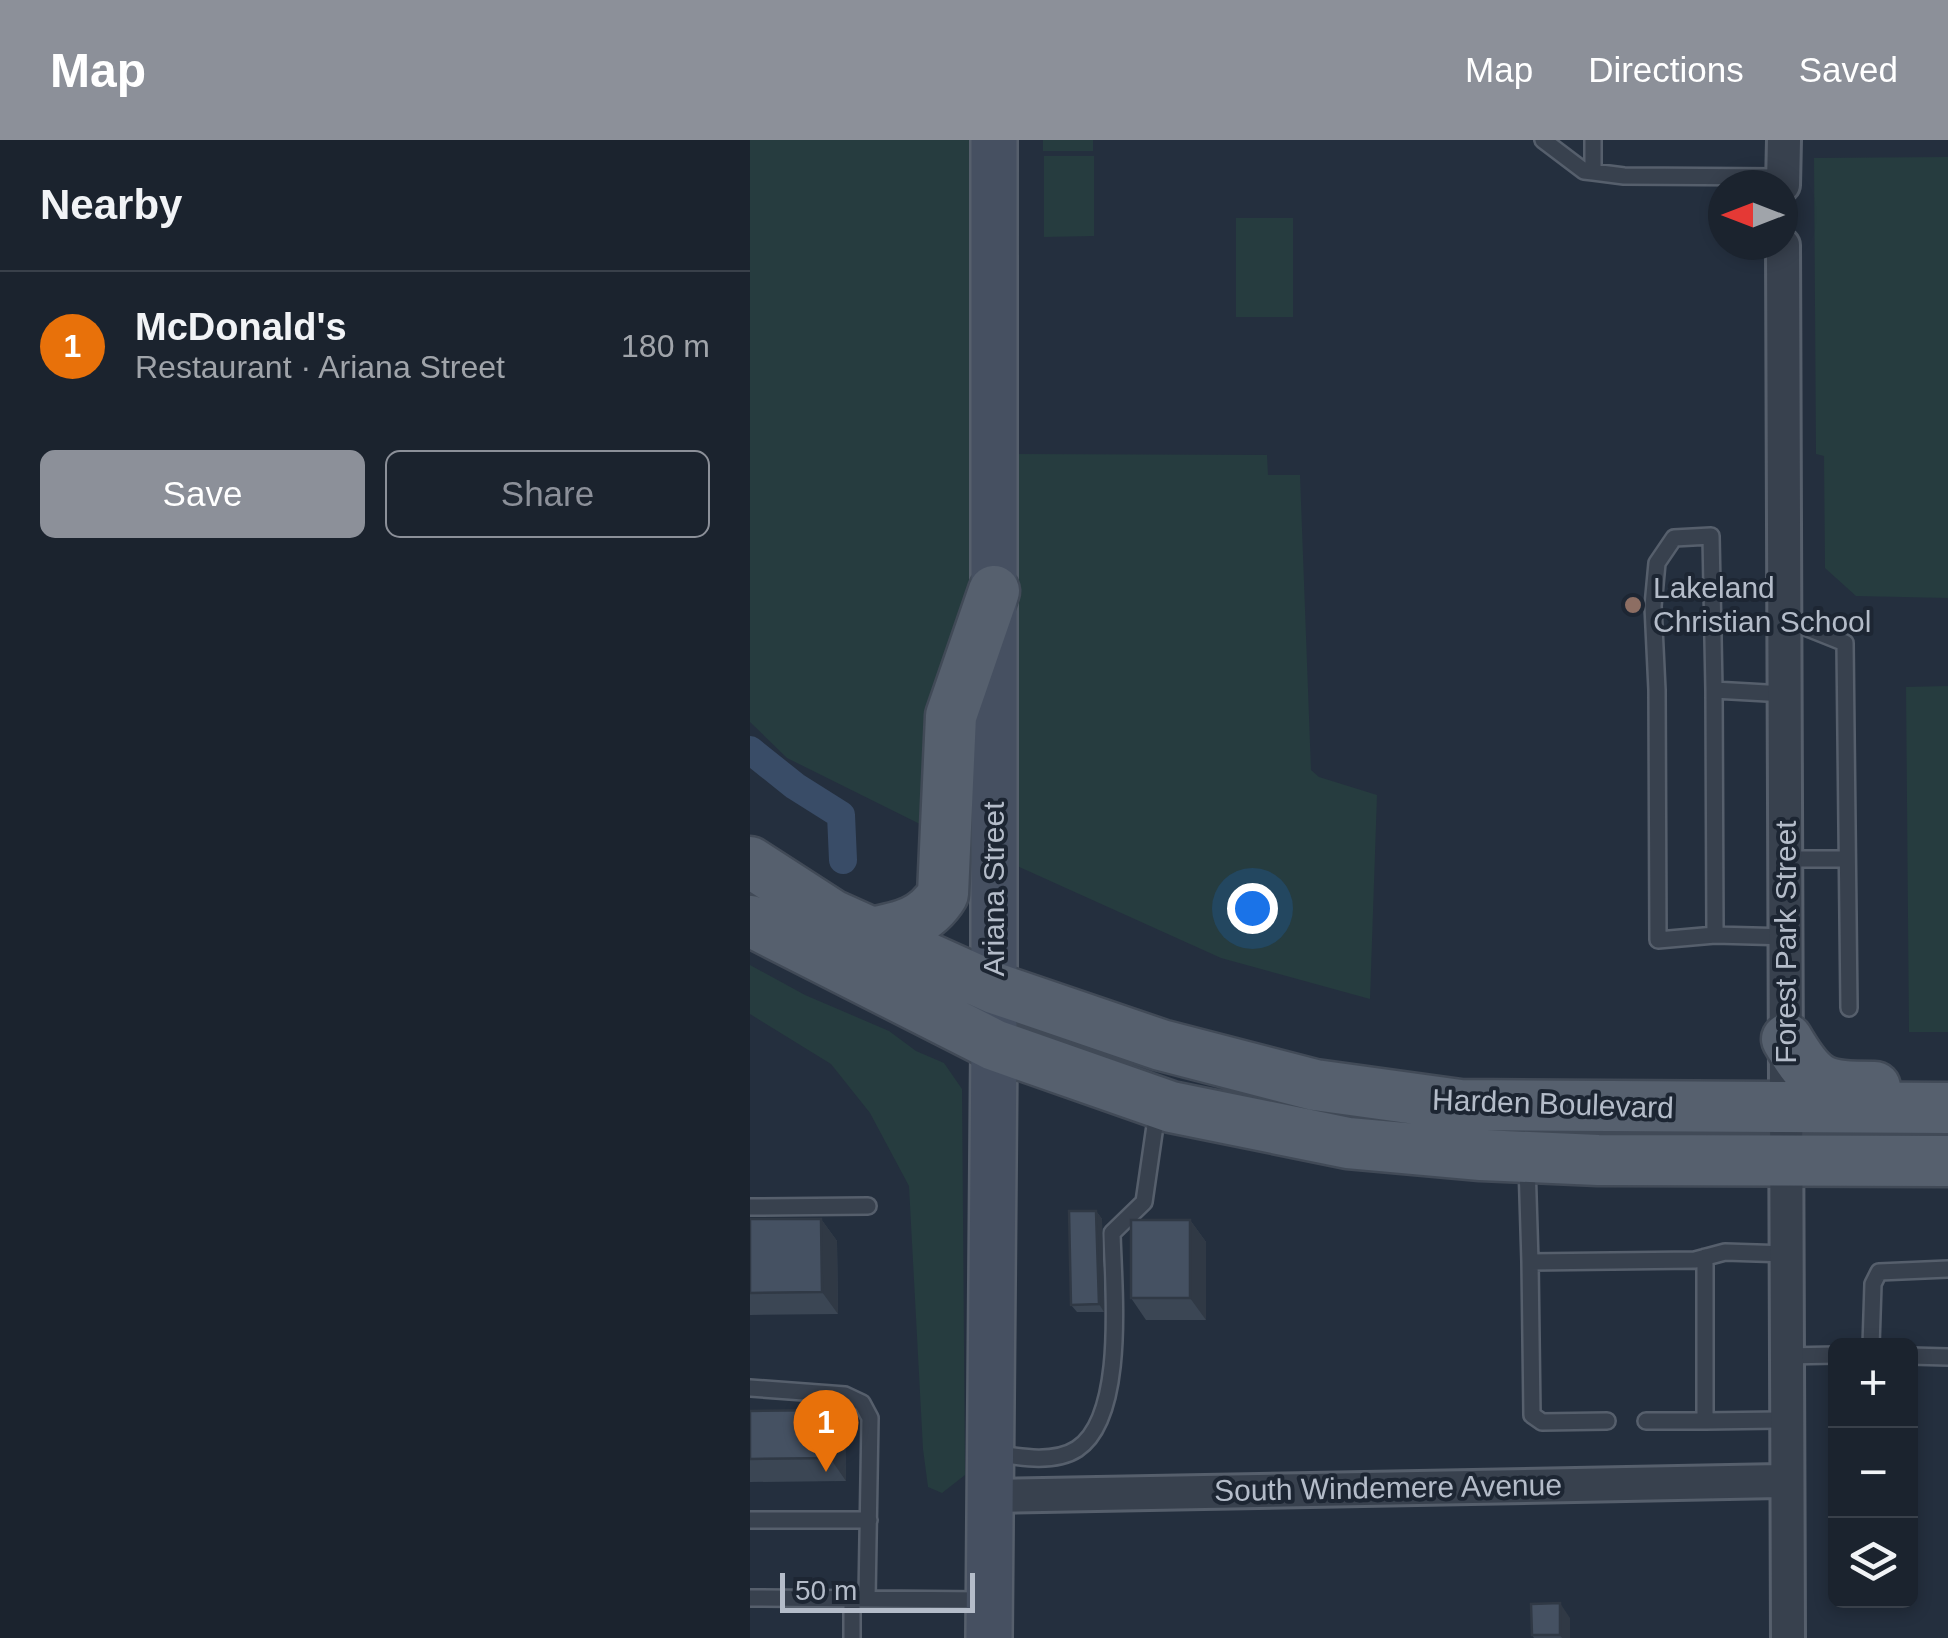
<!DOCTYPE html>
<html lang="en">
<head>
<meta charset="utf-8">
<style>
  body { margin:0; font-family:Arial,sans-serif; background:#282f3a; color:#f1f3f6 }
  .controls { position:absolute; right:30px; bottom:30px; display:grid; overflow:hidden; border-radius:15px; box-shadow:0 5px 15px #0003 }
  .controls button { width:90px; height:90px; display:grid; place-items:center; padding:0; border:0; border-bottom:2px solid #39404a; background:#1b232e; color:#f1f3f6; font:50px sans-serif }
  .compass { position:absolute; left:958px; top:30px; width:90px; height:90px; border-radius:50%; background:#1b232e; box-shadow:0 5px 15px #0003; rotate:270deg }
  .scale { position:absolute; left:30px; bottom:25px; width:195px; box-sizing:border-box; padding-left:10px; border:5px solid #b4bcc9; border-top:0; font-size:28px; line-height:35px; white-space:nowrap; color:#b4bcc9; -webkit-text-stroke:8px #1d2633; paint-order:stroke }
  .you { position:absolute; left:502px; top:768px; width:35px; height:35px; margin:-25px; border:8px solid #fff; border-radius:50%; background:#1a73e8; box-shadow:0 0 0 15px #1a73e833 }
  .badge { display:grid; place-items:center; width:65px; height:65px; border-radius:50%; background:#8c9099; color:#fff; font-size:32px; font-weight:700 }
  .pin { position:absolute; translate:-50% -82px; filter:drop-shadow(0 2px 5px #0008) }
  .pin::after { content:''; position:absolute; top:52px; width:35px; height:30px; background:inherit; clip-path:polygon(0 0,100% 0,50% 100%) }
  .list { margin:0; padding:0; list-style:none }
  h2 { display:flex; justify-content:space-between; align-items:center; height:130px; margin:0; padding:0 40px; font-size:42px }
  h2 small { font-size:32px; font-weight:400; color:#a0a4aa }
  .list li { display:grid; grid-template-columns:65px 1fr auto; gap:30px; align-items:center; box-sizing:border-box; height:150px; padding:0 40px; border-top:2px solid #39404a }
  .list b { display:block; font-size:38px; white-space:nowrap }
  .list p { margin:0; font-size:32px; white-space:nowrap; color:#a0a4aa }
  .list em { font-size:32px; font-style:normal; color:#a0a4aa }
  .actions { display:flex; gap:20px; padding:30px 40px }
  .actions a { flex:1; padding:22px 0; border:2px solid #8c9099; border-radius:15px; text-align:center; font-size:35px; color:#8c9099 }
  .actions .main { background:#8c9099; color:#fff }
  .icon { flex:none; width:55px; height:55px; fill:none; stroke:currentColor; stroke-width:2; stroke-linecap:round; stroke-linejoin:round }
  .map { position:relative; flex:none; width:1198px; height:1498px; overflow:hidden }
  header { display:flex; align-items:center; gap:60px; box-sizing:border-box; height:140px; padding:0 50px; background:#8c9099; color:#fff }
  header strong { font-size:48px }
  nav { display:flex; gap:55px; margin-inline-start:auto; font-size:35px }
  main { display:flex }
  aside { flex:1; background:#1b232e }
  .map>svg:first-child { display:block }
  .green { fill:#263c3f }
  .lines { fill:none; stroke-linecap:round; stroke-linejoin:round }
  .canal { stroke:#394c67; stroke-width:28 }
  .lane-casing { stroke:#565f6c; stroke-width:20 }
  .street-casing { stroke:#565f6c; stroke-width:38 }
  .secondary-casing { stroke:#565f6c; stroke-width:50 }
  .primary-casing { stroke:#414a57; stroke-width:55 }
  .lane { stroke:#38414e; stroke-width:15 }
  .street { stroke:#38414e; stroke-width:32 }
  .secondary { stroke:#465061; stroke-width:45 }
  .primary { stroke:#56606e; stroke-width:50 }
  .wall { fill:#3b4654 }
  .shaded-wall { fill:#303945 }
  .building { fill:#455162; stroke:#303945; stroke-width:2.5 }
  .education-dot { fill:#8d6e63; stroke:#1d2633; stroke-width:4 }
  .labels { text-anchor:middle; stroke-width:8; stroke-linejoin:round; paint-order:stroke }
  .poi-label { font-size:30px; fill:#b4bcc9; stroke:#1d2633; text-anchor:start }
  .street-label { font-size:30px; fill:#b4bcc9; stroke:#1d2633 }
</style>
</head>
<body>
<header>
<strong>Map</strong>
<nav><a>Map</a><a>Directions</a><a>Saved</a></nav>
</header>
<main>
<aside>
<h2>Nearby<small></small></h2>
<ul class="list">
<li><span class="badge" style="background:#e8710a">1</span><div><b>McDonald's</b><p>Restaurant · Ariana Street</p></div><em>180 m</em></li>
</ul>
<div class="actions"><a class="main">Save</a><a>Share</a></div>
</aside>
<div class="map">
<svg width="1198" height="1498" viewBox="0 0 1198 1498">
  <rect width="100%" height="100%" fill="#242f3e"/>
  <path class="green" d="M 0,0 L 229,0 L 229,449 L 182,690 L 37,618 L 0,582 Z
    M 293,0 L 343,0 L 343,11 L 293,11 Z
    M 294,16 L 344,16 L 344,96 L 294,97 Z
    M 1198,17 L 1198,458 L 1106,456 L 1075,428 L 1074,316 L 1066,314 L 1064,18 Z
    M 486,78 L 543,78 L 543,177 L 486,177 Z
    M 263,314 L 517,315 L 518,335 L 550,335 L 561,630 L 569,637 L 627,655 L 620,859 L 471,818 L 258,722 Z
    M 1198,546 L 1198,892 L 1159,892 L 1156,547 Z
    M 0,825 L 55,855 L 139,891 L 166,911 L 194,923 L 212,949 L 215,1335 L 192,1353 L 178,1347 L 173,1309 L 159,1046 L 120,973 L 81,924 L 0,874 Z"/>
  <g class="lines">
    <path class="canal" d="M 0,610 L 45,646 L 91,675 L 93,720"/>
    <g class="lane-casing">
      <path id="lane" d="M 793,0 L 834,31 L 843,32 L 874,36 L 1033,37
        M 843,0 L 843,32
        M 1035,479 L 1095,503 L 1099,868
        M 964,550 L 961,396 L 924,398 L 907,423 L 903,466 L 907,550 L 908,800 L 965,795
        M 1035,554 L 964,550 L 965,795 L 1035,797
        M 1036,719 L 1097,719
        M 777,1024 L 780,1122 L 945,1120 L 975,1112 L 1037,1114
        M 0,1067 L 118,1066
        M 955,1117 L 955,1281 L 1036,1280
        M 780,1122 L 782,1275 L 792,1282 L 857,1281
        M 1121,1206 L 1123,1144 L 1129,1132 L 1198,1129
        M 1036,1216 L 1086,1215
        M 1160,1216 L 1198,1217
        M 0,1248 L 95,1255 L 112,1263 L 120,1278 L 117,1459
        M 896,1281 L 955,1281
        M 243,1313 C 268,1317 304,1324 327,1309 C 377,1276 363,1145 362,1093 L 394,1062 L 407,972
        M 0,1380 L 119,1380
        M 0,1458 L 234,1460
        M 102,1459 L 102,1498"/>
    </g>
    <g class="street-casing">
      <path id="street" d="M 1033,45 L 1034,0
        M 1033,105 L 1038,1498
        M 239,1356 L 1036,1341"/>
    </g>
    <g class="secondary-casing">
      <path id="secondary" d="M 239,1498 L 244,905 L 244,0"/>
    </g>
    <g class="primary-casing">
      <path id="primary" d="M 0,722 L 82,775 L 244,848 L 411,905 L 565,945 L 710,965 L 1198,968
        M 0,781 L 244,905 L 421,967 L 598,1003 L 731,1015 L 848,1020 L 1198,1021
        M 121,793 C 152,787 176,782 193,754 L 201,576 L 244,451
        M 1037,899 C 1064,945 1072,947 1125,947"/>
    </g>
    <use href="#lane" class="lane"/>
    <use href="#street" class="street"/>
    <use href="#secondary" class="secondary"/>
    <use href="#primary" class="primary"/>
  </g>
  <path class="wall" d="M 346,1071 L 352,1079 L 354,1172 L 327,1172 L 321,1165 Z
    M 0,1079 L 71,1079 L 87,1101 L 88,1174 L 0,1175 Z
    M 440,1080 L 456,1102 L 456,1180 L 396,1180 L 381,1158 Z
    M 0,1271 L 95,1292 L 96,1341 L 0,1342 Z
    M 820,1478 L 820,1498 L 784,1498 L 782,1495 Z"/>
  <path class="shaded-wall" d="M 346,1071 L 352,1079 L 354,1172 L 349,1164 Z
    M 71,1079 L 87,1101 L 88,1174 L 72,1152 Z
    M 440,1080 L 456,1102 L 456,1180 L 440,1158 Z
    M 80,1270 L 95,1292 L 96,1341 L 80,1318 Z
    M 810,1463 L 820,1478 L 820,1498 L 812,1498 L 810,1495 Z"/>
  <path class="building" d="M 319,1071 L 346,1071 L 349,1164 L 321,1165 Z
    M 0,1079 L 71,1079 L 72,1152 L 0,1153 Z
    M 381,1080 L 440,1080 L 440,1158 L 381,1158 Z
    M 80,1270 L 80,1318 L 0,1319 L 0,1271 Z
    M 810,1463 L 810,1495 L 782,1495 L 781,1464 Z"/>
  <circle class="education-dot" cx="883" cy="465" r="10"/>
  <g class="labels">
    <g class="poi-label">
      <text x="903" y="458">Lakeland<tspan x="903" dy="34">Christian School</tspan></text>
    </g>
    <g class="street-label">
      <text transform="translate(244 749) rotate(-90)" y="10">Ariana Street</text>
      <text transform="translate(1036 802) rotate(-90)" y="10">Forest Park Street</text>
      <text transform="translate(803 964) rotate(2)" y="10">Harden Boulevard</text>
      <text transform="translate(638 1348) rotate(-1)" y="10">South Windemere Avenue</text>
    </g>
  </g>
</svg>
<div class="controls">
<button>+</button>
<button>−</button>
<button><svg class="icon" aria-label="layers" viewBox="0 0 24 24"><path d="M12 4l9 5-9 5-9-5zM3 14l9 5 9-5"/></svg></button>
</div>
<svg class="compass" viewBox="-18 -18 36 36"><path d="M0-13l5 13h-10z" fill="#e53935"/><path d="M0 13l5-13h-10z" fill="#a0a4aa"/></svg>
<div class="scale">50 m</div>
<div class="you"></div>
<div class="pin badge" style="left:76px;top:1332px;background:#e8710a">1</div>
</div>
</main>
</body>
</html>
